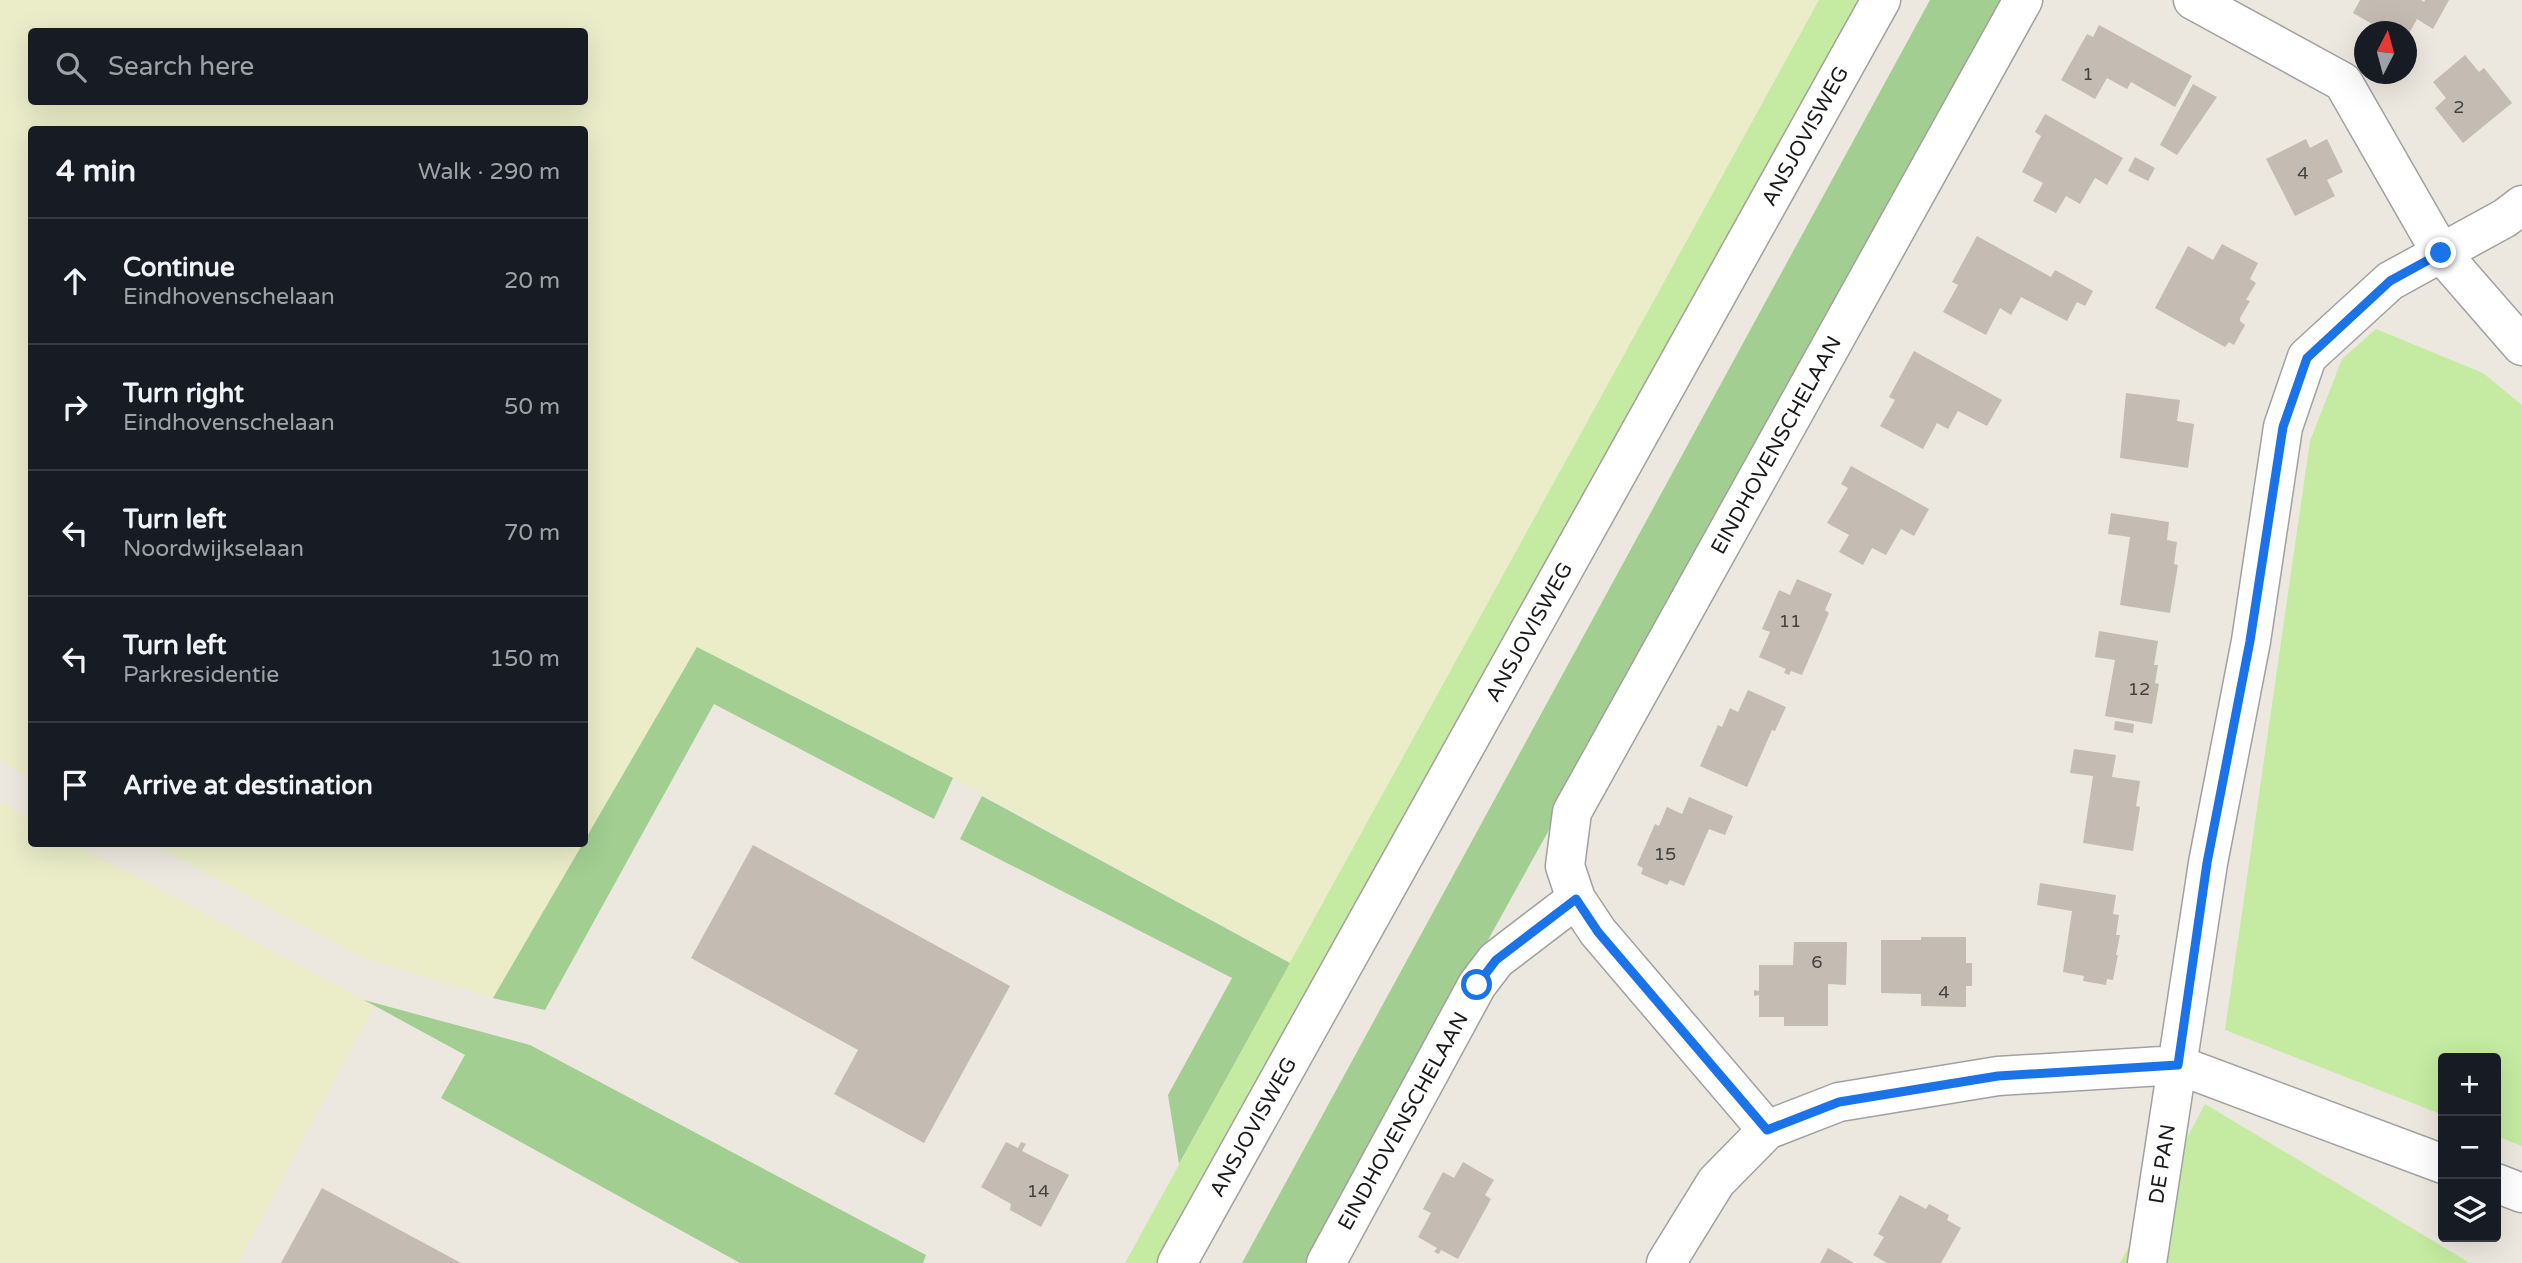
<!DOCTYPE html>
<html lang="en">
<head>
<meta charset="utf-8">
<style>
  body { margin:0; font-family:"Varela Round",sans-serif; background:#242831; color:#f1f3f6 }
  .controls { position:absolute; right:21px; bottom:21px; display:grid; overflow:hidden; border-radius:7px; box-shadow:0 7px 28px #0002 }
  .controls button { width:63px; height:63px; display:grid; place-items:center; padding:0; border:0; border-bottom:2px solid #363941; background:#171b24; color:#f1f3f6; font:35px sans-serif }
  .compass { position:absolute; left:2354px; top:21px; width:63px; height:63px; border-radius:50%; background:#171b24; box-shadow:0 7px 28px #0002; rotate:6deg }
  .stop { position:absolute; width:21px; height:21px; margin:-16px; border:5px solid #1a73e8; border-radius:50%; background:#fff }
  .stop.end { background:#1a73e8; border-color:#fff; box-shadow:0 2px 7px #0008 }
  .list { margin:0; padding:0; list-style:none }
  h2 { display:flex; justify-content:space-between; align-items:center; height:91px; margin:0; padding:0 28px; font-size:30px }
  h2 small { font-size:23px; font-weight:400; color:#9ea1a6 }
  .list li { display:grid; grid-template-columns:46px 1fr auto; gap:21px; align-items:center; box-sizing:border-box; height:126px; padding:0 28px; border-top:2px solid #363941 }
  .list b { display:block; font-size:26px; white-space:nowrap }
  .list p { margin:0; font-size:23px; white-space:nowrap; color:#9ea1a6 }
  .list em { font-size:23px; font-style:normal; color:#9ea1a6 }
  .icon { flex:none; width:38px; height:38px; fill:none; stroke:currentColor; stroke-width:2; stroke-linecap:round; stroke-linejoin:round }
  .map { position:relative; flex:none; width:2522px; height:1263px; overflow:hidden }
  .search { position:absolute; background:#171b24; box-shadow:0 7px 28px #0002; left:28px; top:28px; width:560px; height:77px; display:flex; align-items:center; gap:18px; box-sizing:border-box; padding:0 24px; border-radius:7px; color:#9ea1a6; font-size:26px }
  .panel { position:absolute; background:#171b24; box-shadow:0 7px 28px #0002; left:28px; top:126px; width:560px; height:721px; border-radius:7px }
  .map>svg:first-child { display:block }
  .farmland { fill:#eaedc8; fill-rule:evenodd }
  .grass { fill:#c4eba1 }
  .forest { fill:#a2ce92 }
  .building { fill:#c4bbb2 }
  .lines { fill:none; stroke-linecap:round; stroke-linejoin:round }
  .minor-casing { stroke:#a1a1a1; stroke-width:41 }
  .minor { stroke:#fff; stroke-width:38 }
  .route { stroke:#1a73e8; stroke-width:9 }
  .labels { text-anchor:middle; stroke-width:5; stroke-linejoin:round; paint-order:stroke }
  .number-label { font-size:18px; fill:#444240 }
  .street-label { font-size:21px; fill:#1a1a1a; stroke:#fff }
</style>
</head>
<body>
<div class="map">
<svg width="2522" height="1263" viewBox="0 0 2522 1263">
  <rect width="100%" height="100%" fill="#ede8df"/>
  <path class="farmland" d="M 0,0 L 1819,0 L 1290,963 L 953,778 L 697,647 L 585,841 L 584,130 L 32,130 L 31,778 L 0,761 ZM 32,32 L 584,32 L 584,102 L 32,102 Z
    M 0,802 L 31,819 L 32,844 L 76,844 L 374,1006 L 238,1263 L 0,1263 Z
    M 152,844 L 583,844 L 493,998 L 361,957 Z"/>
  <path class="grass" d="M 1819,0 L 1862,0 L 1171,1263 L 1125,1263 Z
    M 2376,329 L 2483,373 L 2522,405 L 2522,1146 L 2496,1136 L 2496,1058 L 2443,1058 L 2443,1115 L 2225,1030 L 2310,441 L 2342,359 Z
    M 2205,1104 L 2470,1263 L 2120,1263 Z"/>
  <path class="forest" d="M 1930,0 L 2009,0 L 1309,1263 L 1242,1263 Z
    M 697,647 L 953,778 L 934,819 L 714,704 L 545,1010 L 493,998 Z
    M 982,796 L 1290,963 L 1179,1164 L 1168,1095 L 1232,978 L 960,839 Z
    M 364,1000 L 530,1045 L 926,1255 L 923,1263 L 740,1263 L 441,1098 L 465,1055 Z"/>
  <path class="building" d="M 2360,0 L 2421,0 L 2424,2 L 2425,0 L 2449,0 L 2433,29 L 2417,19 L 2406,39 L 2406,32 L 2386,32 L 2353,13 Z
    M 2099,25 L 2192,76 L 2175,107 L 2131,82 L 2127,89 L 2107,78 L 2095,99 L 2061,80 L 2087,34 L 2093,37 Z
    M 2465,55 L 2479,72 L 2484,68 L 2512,103 L 2463,143 L 2435,108 L 2446,98 L 2433,82 Z
    M 2193,84 L 2217,97 L 2177,155 L 2160,145 Z
    M 2045,114 L 2123,158 L 2107,185 L 2095,178 L 2080,204 L 2066,196 L 2056,213 L 2033,201 L 2043,183 L 2022,172 L 2041,136 L 2035,132 Z
    M 2306,139 L 2310,148 L 2327,139 L 2343,172 L 2327,180 L 2335,196 L 2295,216 L 2266,159 Z
    M 2135,157 L 2155,168 L 2148,181 L 2128,171 Z
    M 1977,236 L 2051,277 L 2055,270 L 2093,291 L 2085,306 L 2077,302 L 2067,321 L 2021,297 L 2011,315 L 2000,308 L 1986,335 L 1943,312 L 1958,285 L 1952,282 Z
    M 2222,244 L 2258,263 L 2250,279 L 2256,283 L 2246,300 L 2250,301 L 2240,318 L 2240,321 L 2245,325 L 2234,345 L 2229,342 L 2225,347 L 2155,308 L 2188,246 L 2213,260 Z
    M 1914,351 L 2002,400 L 1987,426 L 1958,411 L 1948,429 L 1937,423 L 1923,449 L 1880,426 L 1895,400 L 1889,397 Z
    M 2126,393 L 2180,400 L 2177,421 L 2194,424 L 2188,468 L 2120,458 Z
    M 1851,466 L 1929,509 L 1914,536 L 1901,529 L 1886,555 L 1872,548 L 1863,565 L 1839,552 L 1849,535 L 1827,523 L 1848,488 L 1841,484 Z
    M 2111,513 L 2169,522 L 2167,540 L 2177,542 L 2174,564 L 2178,565 L 2170,613 L 2120,605 L 2130,537 L 2108,534 Z
    M 1797,579 L 1832,594 L 1825,610 L 1829,613 L 1802,675 L 1791,671 L 1789,675 L 1784,673 L 1786,669 L 1759,657 L 1770,632 L 1762,629 L 1779,590 L 1790,595 Z
    M 2099,631 L 2158,641 L 2154,665 L 2158,665 L 2155,683 L 2159,684 L 2152,724 L 2105,716 L 2115,660 L 2095,657 Z
    M 1748,690 L 1786,707 L 1775,731 L 1772,730 L 1747,787 L 1700,766 L 1718,725 L 1722,727 L 1730,708 L 1738,712 Z
    M 2115,721 L 2134,724 L 2133,733 L 2114,730 Z
    M 2074,749 L 2116,755 L 2112,777 L 2140,781 L 2136,806 L 2140,807 L 2133,851 L 2083,843 L 2093,776 L 2070,773 Z
    M 1689,797 L 1733,816 L 1725,835 L 1709,829 L 1684,886 L 1670,880 L 1667,885 L 1641,874 L 1643,868 L 1637,865 L 1655,824 L 1659,826 L 1667,807 L 1682,814 Z
    M 753,845 L 1010,986 L 924,1143 L 834,1094 L 858,1050 L 691,958 Z
    M 2040,883 L 2116,895 L 2113,914 L 2119,915 L 2116,935 L 2120,935 L 2116,955 L 2118,955 L 2113,980 L 2107,979 L 2106,985 L 2083,981 L 2084,976 L 2063,972 L 2072,911 L 2037,905 Z
    M 1921,937 L 1966,937 L 1966,963 L 1972,963 L 1972,986 L 1966,986 L 1966,1007 L 1921,1006 L 1921,994 L 1881,993 L 1881,940 L 1921,940 Z
    M 1794,942 L 1847,942 L 1846,985 L 1828,984 L 1828,1026 L 1784,1026 L 1784,1017 L 1759,1017 L 1759,995 L 1754,996 L 1754,990 L 1759,991 L 1759,965 L 1793,965 Z
    M 1006,1142 L 1018,1148 L 1021,1142 L 1026,1144 L 1022,1151 L 1069,1175 L 1041,1227 L 1010,1210 L 1011,1204 L 981,1187 Z
    M 1463,1162 L 1494,1180 L 1485,1195 L 1491,1199 L 1458,1259 L 1441,1250 L 1439,1254 L 1434,1252 L 1437,1248 L 1418,1237 L 1431,1213 L 1423,1209 L 1443,1172 L 1454,1178 Z
    M 322,1188 L 461,1263 L 281,1263 Z
    M 1900,1195 L 1926,1209 L 1929,1204 L 1949,1215 L 1947,1220 L 1961,1228 L 1941,1263 L 1887,1263 L 1873,1255 L 1884,1237 L 1878,1234 Z
    M 1828,1248 L 1854,1263 L 1820,1263 Z"/>
  <g class="lines">
    <g class="minor-casing">
      <path id="minor" d="M 2193,0 L 2343,82 L 2441,253 L 2522,346
        M 1767,1130 L 1598,932 L 1576,899 L 1565,866 L 1572,812 L 2023,0
        M 2496,1183 L 2522,1193
        M 1177,1263 L 1881,0
        M 1326,1263 L 1477,985 L 1496,960 L 1576,899
        M 1666,1263 L 1716,1182 L 1767,1130 L 1839,1102 L 1998,1076 L 2178,1065 L 2443,1164
        M 2147,1263 L 2208,863 L 2251,641 L 2283,427 L 2307,357 L 2390,281 L 2505,218 L 2522,205"/>
    </g>
    <use href="#minor" class="minor"/>
  </g>
  <g class="lines">
    <path class="route" d="M 1477,985 L 1496,960 L 1576,899 L 1598,932 L 1767,1130 L 1839,1102 L 1998,1076 L 2178,1065 L 2207,863 L 2250,641 L 2283,427 L 2307,358 L 2390,281 L 2441,253"/>
  </g>
  <g class="labels">
    <g class="number-label">
      <text x="2088" y="80">1</text>
      <text x="2459" y="113">2</text>
      <text x="2303" y="179">4</text>
      <text x="1790" y="627">11</text>
      <text x="2139" y="695">12</text>
      <text x="1665" y="860">15</text>
      <text x="1817" y="968">6</text>
      <text x="1944" y="998">4</text>
      <text x="1038" y="1197">14</text>
    </g>
    <g class="street-label">
      <text transform="translate(1805 136) rotate(-61)" y="7">ANSJOVISWEG</text>
      <text transform="translate(1776 445) rotate(-61)" y="7">EINDHOVENSCHELAAN</text>
      <text transform="translate(1529 632) rotate(-61)" y="7">ANSJOVISWEG</text>
      <text transform="translate(1403 1121) rotate(-61)" y="7">EINDHOVENSCHELAAN</text>
      <text transform="translate(1253 1127) rotate(-61)" y="7">ANSJOVISWEG</text>
      <text transform="translate(2162 1164) rotate(-81)" y="7">DE PAN</text>
    </g>
  </g>
</svg>
<div class="controls">
<button>+</button>
<button>−</button>
<button><svg class="icon" aria-label="layers" viewBox="0 0 24 24"><path d="M12 4l9 5-9 5-9-5zM3 14l9 5 9-5"/></svg></button>
</div>
<svg class="compass" viewBox="-18 -18 36 36"><path d="M0-13l5 13h-10z" fill="#e53935"/><path d="M0 13l5-13h-10z" fill="#9ea1a6"/></svg>
<div class="stop" style="left:1477px;top:985px"></div>
<div class="stop end" style="left:2441px;top:253px"></div>
<div class="search"><svg class="icon" aria-label="search" viewBox="0 0 24 24"><circle cx="10" cy="10" r="6"/><path d="M15 15l6 6"/></svg>Search here</div>
<section class="panel">
<h2>4 min<small>Walk · 290 m</small></h2>
<ul class="list">
<li><svg class="icon" aria-label="ahead" viewBox="0 0 24 24"><path d="M12 20V5M6 11l6-6 6 6"/></svg><div><b>Continue</b><p>Eindhovenschelaan</p></div><em>20 m</em></li>
<li><svg class="icon" aria-label="right" viewBox="0 0 24 24"><path d="M7 20v-9h11M14 6l5 5-5 5"/></svg><div><b>Turn right</b><p>Eindhovenschelaan</p></div><em>50 m</em></li>
<li><svg class="icon" aria-label="left" viewBox="0 0 24 24"><path d="M17 20v-9H6M10 6l-5 5 5 5"/></svg><div><b>Turn left</b><p>Noordwijkselaan</p></div><em>70 m</em></li>
<li><svg class="icon" aria-label="left" viewBox="0 0 24 24"><path d="M17 20v-9H6M10 6l-5 5 5 5"/></svg><div><b>Turn left</b><p>Parkresidentie</p></div><em>150 m</em></li>
<li><svg class="icon" aria-label="arrive" viewBox="0 0 24 24"><path d="M6 21V4h12l-3 4 3 4H6"/></svg><div><b>Arrive at destination</b></div></li>
</ul>
</section>
</div>
</body>
</html>
